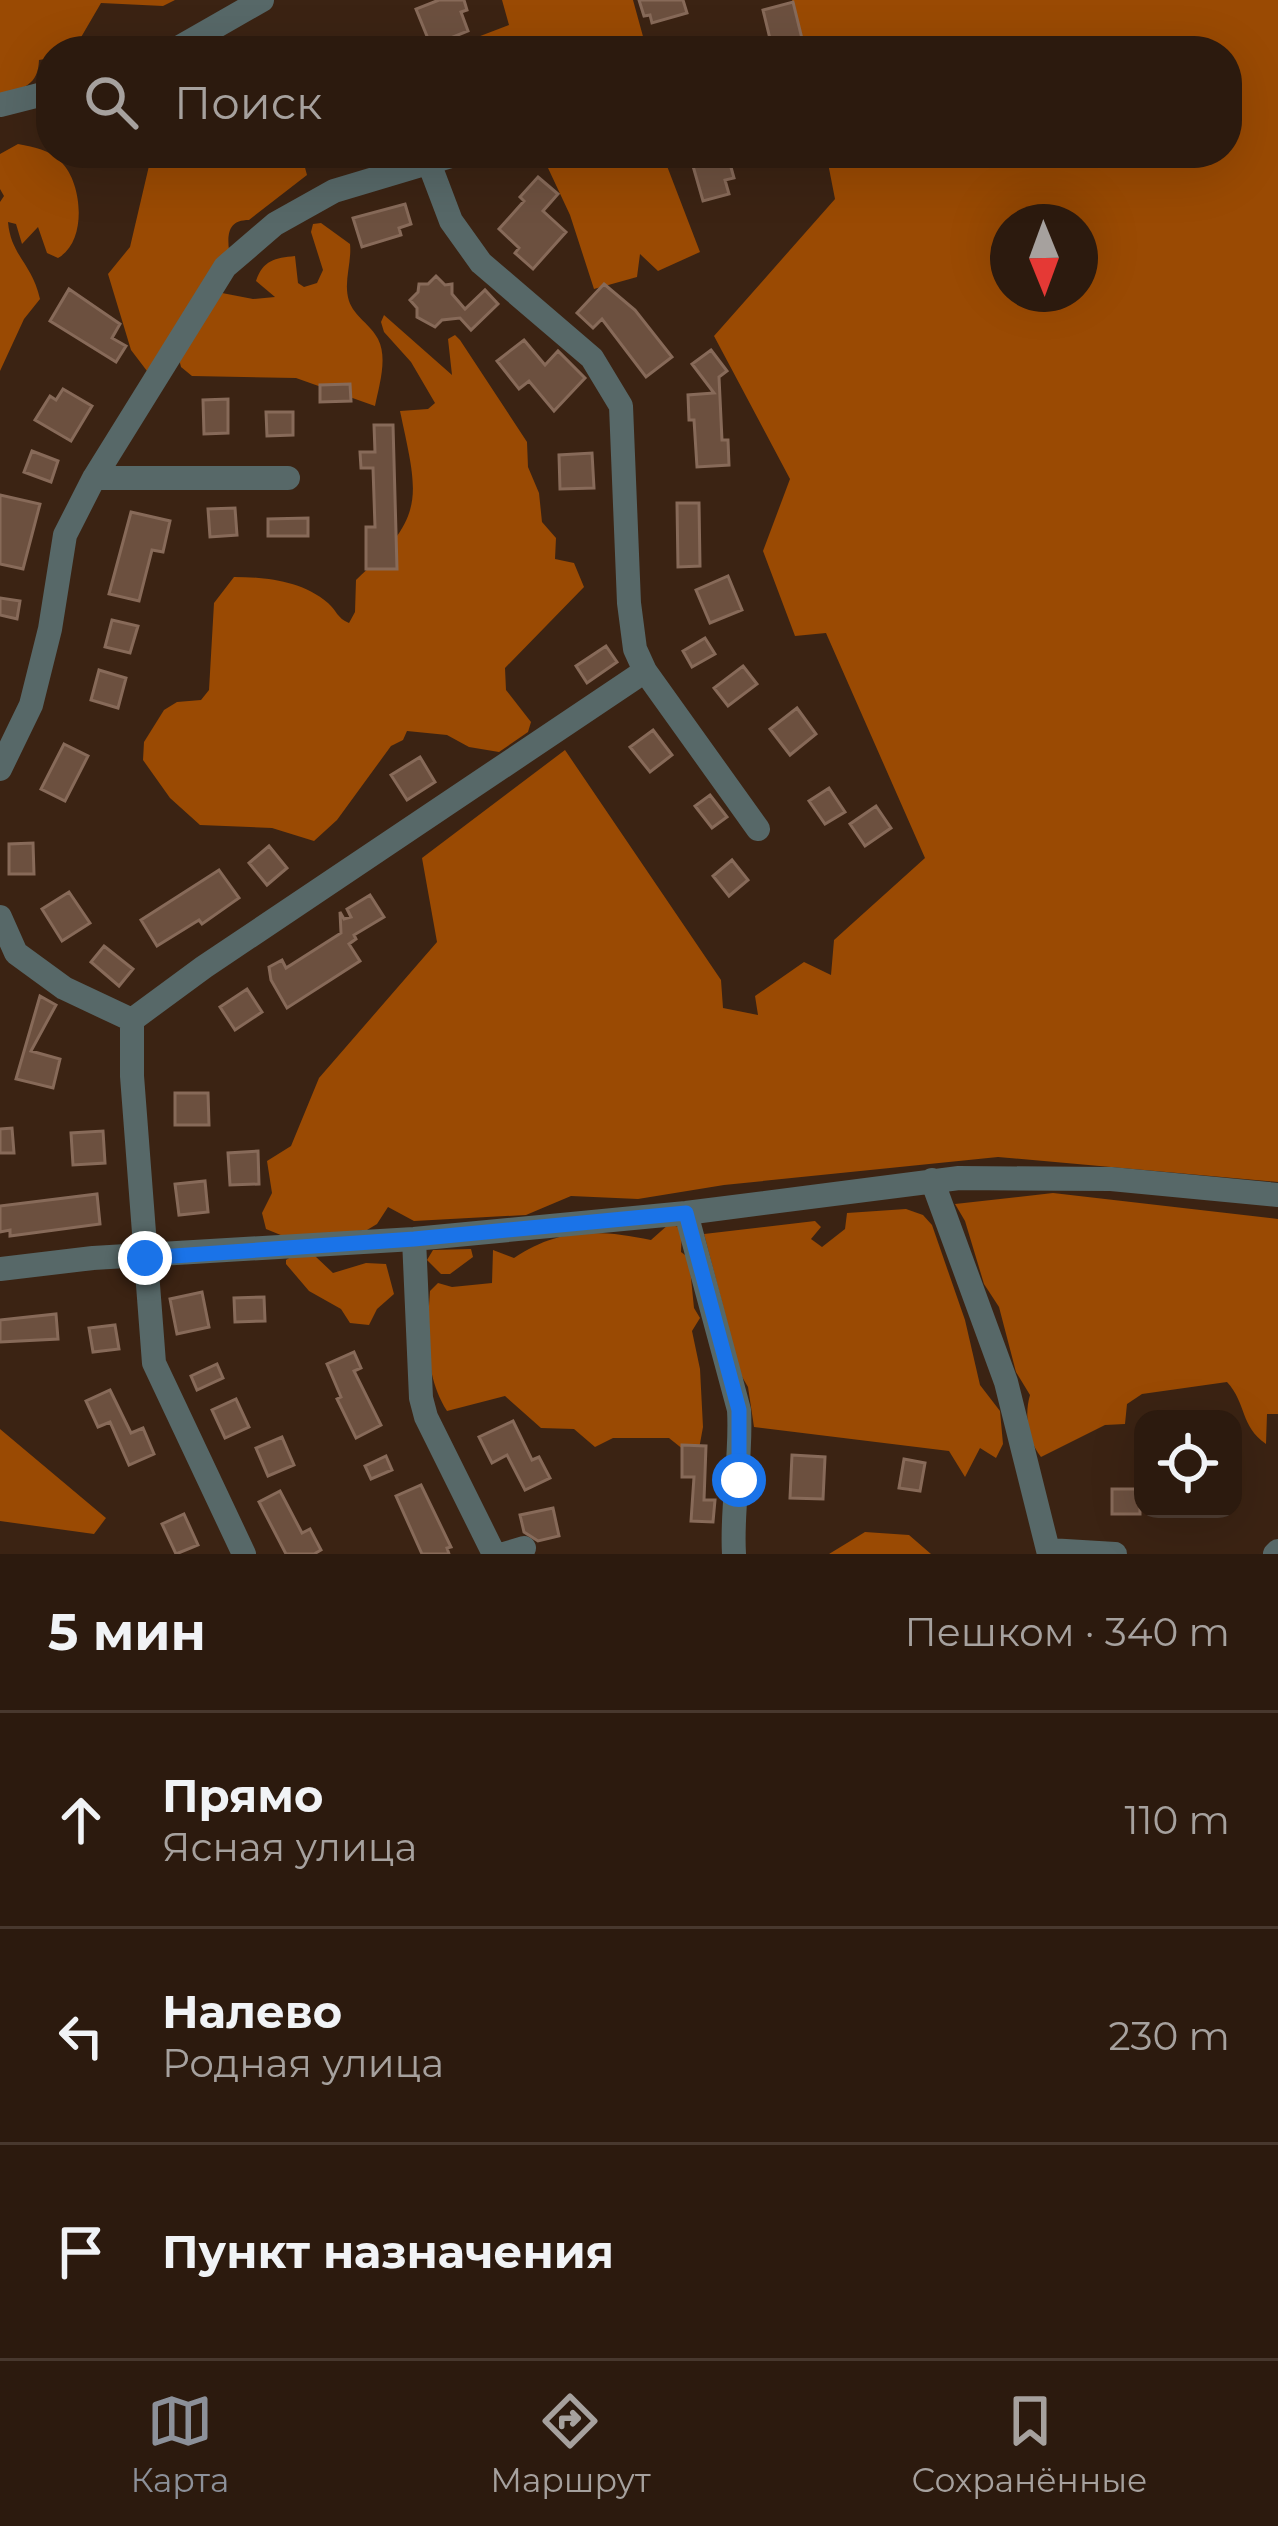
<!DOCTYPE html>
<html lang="ru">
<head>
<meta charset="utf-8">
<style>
  body { margin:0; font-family:Montserrat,sans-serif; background:#342317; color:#f1f3f6 }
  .controls { position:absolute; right:36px; bottom:36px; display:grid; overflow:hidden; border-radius:24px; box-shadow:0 12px 48px #0002 }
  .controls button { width:108px; height:108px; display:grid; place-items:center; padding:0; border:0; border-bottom:3px solid #48382e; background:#2c1a0e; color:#f1f3f6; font:60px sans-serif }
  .compass { position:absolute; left:990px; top:204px; width:108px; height:108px; border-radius:50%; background:#2c1a0e; box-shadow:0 12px 48px #0002; rotate:179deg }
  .stop { position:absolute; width:36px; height:36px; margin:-27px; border:9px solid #1a73e8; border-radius:50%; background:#fff }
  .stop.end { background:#1a73e8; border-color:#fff; box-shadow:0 3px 12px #0008 }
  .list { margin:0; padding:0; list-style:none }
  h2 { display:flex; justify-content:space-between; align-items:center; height:156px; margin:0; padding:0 48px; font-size:51px }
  h2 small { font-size:39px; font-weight:400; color:#a6a19e }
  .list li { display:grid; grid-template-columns:78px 1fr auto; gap:36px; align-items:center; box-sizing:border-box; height:216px; padding:0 48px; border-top:3px solid #48382e }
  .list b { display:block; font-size:45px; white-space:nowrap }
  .list p { margin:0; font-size:39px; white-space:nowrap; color:#a6a19e }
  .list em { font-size:39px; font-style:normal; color:#a6a19e }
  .icon { flex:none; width:66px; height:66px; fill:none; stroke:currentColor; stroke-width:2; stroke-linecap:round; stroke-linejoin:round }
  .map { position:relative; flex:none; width:1278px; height:1554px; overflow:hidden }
  .search { position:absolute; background:#2c1a0e; box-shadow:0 12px 48px #0002; left:36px; right:36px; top:36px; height:132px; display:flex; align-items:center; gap:30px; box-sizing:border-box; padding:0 42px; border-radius:48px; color:#a6a19e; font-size:45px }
  .sheet { height:804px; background:#2c1a0e }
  nav { display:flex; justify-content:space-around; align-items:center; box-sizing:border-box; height:168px; border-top:3px solid #48382e; background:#2c1a0e; font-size:33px; color:#a6a19e }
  nav a { display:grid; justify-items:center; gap:6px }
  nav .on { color:#8c9099 }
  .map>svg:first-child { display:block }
  .forest { fill:#9a4a03; fill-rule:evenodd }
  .building { fill:#6c503f; stroke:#876a59; stroke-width:3 }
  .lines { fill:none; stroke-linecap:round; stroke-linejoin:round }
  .minor { stroke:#576868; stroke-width:24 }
  .route { stroke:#1a73e8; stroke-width:15 }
</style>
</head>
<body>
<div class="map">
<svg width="1278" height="1554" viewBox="0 0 1278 1554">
  <rect width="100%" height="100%" fill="#3b2313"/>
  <path class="forest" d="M 0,0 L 175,0 L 163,6 L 101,3 L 73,51 L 51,51 L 51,58 L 39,60 C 38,85 24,89 0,94 Z
    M 502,0 L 633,0 L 647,51 L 441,51 L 509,25 Z
    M 792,0 L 1278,0 L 1278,1182 L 998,1157 L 724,1185 L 638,1199 L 571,1196 L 526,1215 L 414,1221 L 388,1207 L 377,1224 L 367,1230 L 288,1238 L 266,1229 L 262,1213 L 272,1193 L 267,1161 L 291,1146 L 319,1078 L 437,942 L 422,858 L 565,750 L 721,980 L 723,1008 L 758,1015 L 755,996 L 804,962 L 831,975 L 834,940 L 925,858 L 826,633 L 795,636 L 763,551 L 790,479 L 714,336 L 835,199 L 826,153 L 1227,153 L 1227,51 L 803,51 ZM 1008,222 L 1080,222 L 1080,294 L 1008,294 Z
    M 18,144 C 35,147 50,150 62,163 C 82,183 88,241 58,258 L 47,253 L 38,227 L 22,244 L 16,224 L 8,222 C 11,256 32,263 40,299 L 24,319 L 0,371 L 0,202 L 4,196 L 0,189 L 0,154 Z
    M 152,153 L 301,153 L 307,175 L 249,220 C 229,220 227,233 229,250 L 147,371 L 131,350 L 108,274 L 130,247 Z
    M 541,153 L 662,153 L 700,252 L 658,271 L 640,254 L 637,277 L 594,289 L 570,215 Z
    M 321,223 L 350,244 C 352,263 343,282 349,301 C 354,316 371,325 378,339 C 388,358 379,386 375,406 L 296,378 L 192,376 L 181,367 L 179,359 L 222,293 L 253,299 L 275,297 L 256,281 C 263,260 275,258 295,256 L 298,283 L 304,287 L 317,283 L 323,270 L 311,232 L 313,224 Z
    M 384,315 L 452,375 L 448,339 L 455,335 L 460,340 L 527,442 L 528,467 L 539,493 L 542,522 L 556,538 L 555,559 L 574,563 L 584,587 L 505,668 L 506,690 L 531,722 L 528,732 L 499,752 L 469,747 L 447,735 L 407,731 L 403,740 L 391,746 L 337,820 L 314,841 L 272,828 L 200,825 L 170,798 L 143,760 L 144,742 L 164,710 L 177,702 L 201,700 L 209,690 L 214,603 L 234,577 C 266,577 302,581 328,603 C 337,611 337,618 349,623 L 355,612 L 356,580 C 426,515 419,500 400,411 L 428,409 L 435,403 L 411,362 L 384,332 L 381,322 Z
    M 1053,1193 L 1278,1219 L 1278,1414 L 1267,1414 L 1266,1444 C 1240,1426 1247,1404 1227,1382 L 1142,1394 L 1127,1404 L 1125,1424 L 1105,1425 L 1041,1457 C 1028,1441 1024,1415 1030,1395 L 1016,1372 L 999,1307 L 984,1284 L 965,1221 L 955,1204 Z
    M 906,1209 L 923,1215 L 932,1225 L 965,1320 L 980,1385 L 1000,1411 L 1003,1444 L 996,1458 L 980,1448 L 965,1477 L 949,1451 L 754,1427 L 748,1387 L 741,1375 L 704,1234 L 815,1221 L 821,1227 L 811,1239 L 822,1247 L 845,1229 L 847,1213 Z
    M 669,1224 L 682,1228 L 681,1252 L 689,1258 L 694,1308 L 700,1318 L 692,1331 L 700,1369 L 703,1427 L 699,1449 L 684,1450 L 669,1438 L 613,1438 L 595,1447 L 574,1429 L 541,1428 L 505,1396 L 447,1411 C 424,1375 427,1332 430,1291 L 438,1283 L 452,1287 L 492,1283 L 493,1250 L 514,1258 C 558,1228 599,1229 651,1240 Z
    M 471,1249 L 473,1257 L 450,1274 L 441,1274 L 427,1260 L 433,1250 Z
    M 294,1255 L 315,1256 L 333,1273 L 366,1263 L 386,1264 L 394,1294 L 377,1309 L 369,1325 L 350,1323 L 341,1309 L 309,1291 L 286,1264 L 286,1260 Z
    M 0,1429 L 106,1518 L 94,1534 L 0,1521 Z
    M 865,1532 L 909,1535 L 931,1554 L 829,1554 Z"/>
  <path class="building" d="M 439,0 L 464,0 L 467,10 L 461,12 L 468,31 L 431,46 L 416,9 Z
    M 639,0 L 683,0 L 687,13 L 652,23 L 650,15 L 644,16 Z
    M 793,2 L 805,51 L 773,51 L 763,10 Z
    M 710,153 L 727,153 L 734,178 L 725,180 L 729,194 L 703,201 L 693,166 L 697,165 L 695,157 Z
    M 538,177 L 558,194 L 543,211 L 566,232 L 533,269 L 515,253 L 519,248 L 499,229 L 524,201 L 520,197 Z
    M 405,204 L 411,224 L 399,228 L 401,235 L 362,247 L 353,218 Z
    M 436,276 L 445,285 L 452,284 L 452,294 L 465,309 L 485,290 L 498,304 L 471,330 L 460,318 L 442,320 L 435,327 L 417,317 L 417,308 L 410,300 L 418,292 L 419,284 L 428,284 Z
    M 604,284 L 635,310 L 672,357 L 646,377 L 602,319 L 593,328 L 577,313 Z
    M 69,289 L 120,324 L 112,338 L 126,346 L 116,362 L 50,321 Z
    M 524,340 L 545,365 L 558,351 L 585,378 L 554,411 L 529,381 L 519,389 L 497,361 Z
    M 711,350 L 727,371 L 719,377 L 722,440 L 728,440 L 729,465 L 697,467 L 694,420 L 689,420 L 688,395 L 714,393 L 692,364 Z
    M 350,384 L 351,401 L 320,402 L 320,385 Z
    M 63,389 L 92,406 L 71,441 L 35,420 L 50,396 L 56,400 Z
    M 228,399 L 228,433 L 204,434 L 203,400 Z
    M 266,412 L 293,412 L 293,435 L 267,436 Z
    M 374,425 L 393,425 L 397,569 L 366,569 L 366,527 L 375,527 L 373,468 L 361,468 L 360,452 L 375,452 Z
    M 32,451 L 58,461 L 51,482 L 24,472 Z
    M 592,453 L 594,488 L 560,489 L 559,455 Z
    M 0,495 L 40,504 L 23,569 L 0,564 Z
    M 677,503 L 699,503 L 700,566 L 678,567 Z
    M 235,508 L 237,535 L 210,537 L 208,509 Z
    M 131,512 L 170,521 L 163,552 L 152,550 L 139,601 L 109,594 Z
    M 308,518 L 308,536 L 268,536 L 268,519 Z
    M 728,576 L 742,610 L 710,623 L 696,590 Z
    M 0,598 L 20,601 L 17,619 L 0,615 Z
    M 112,620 L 138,626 L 130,653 L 105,647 Z
    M 705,638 L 715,654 L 692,667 L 683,651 Z
    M 606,646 L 617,662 L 587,683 L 576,666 Z
    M 743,666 L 757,684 L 728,706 L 714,688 Z
    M 99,670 L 126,678 L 118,708 L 91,700 Z
    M 797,708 L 816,734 L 790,755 L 770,729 Z
    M 653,730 L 672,755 L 650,772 L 630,747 Z
    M 64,744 L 88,756 L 65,801 L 41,789 Z
    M 420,757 L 435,782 L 407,800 L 391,775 Z
    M 829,788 L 845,812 L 825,824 L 809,801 Z
    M 710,795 L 727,817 L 712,828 L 695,806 Z
    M 876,806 L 891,828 L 865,846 L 850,824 Z
    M 33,843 L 34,874 L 9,874 L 9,844 Z
    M 269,846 L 287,868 L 267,885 L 249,863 Z
    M 732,860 L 748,880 L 729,896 L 713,876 Z
    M 219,870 L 239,898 L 202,924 L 199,920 L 157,946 L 141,920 Z
    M 69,892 L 90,923 L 62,941 L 42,909 Z
    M 370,895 L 384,917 L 354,935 L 356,939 L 349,944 L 360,961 L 287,1008 L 271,980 L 269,967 L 282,960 L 286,968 L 341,933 L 340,912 L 344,919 L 351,917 L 347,909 Z
    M 104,946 L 133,969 L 119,986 L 91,962 Z
    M 247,989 L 262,1012 L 235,1030 L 220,1007 Z
    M 40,996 L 56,1005 L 31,1051 L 60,1059 L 53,1088 L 16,1079 Z
    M 175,1093 L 208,1093 L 209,1125 L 175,1125 Z
    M 12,1128 L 14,1153 L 0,1153 L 0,1129 Z
    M 103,1131 L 105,1163 L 73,1165 L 71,1133 Z
    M 258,1151 L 259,1184 L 230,1185 L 228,1153 Z
    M 205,1181 L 208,1212 L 179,1215 L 175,1184 Z
    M 97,1194 L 100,1224 L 10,1236 L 10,1230 L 0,1232 L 0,1206 Z
    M 202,1292 L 209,1327 L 177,1334 L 170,1299 Z
    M 264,1297 L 265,1321 L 235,1322 L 234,1298 Z
    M 56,1314 L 58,1339 L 0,1342 L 0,1320 Z
    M 115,1325 L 119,1349 L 93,1352 L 89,1328 Z
    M 354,1352 L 361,1368 L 354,1371 L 381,1425 L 356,1438 L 337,1399 L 341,1397 L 327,1364 Z
    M 217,1364 L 223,1378 L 197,1390 L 191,1376 Z
    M 110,1390 L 131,1433 L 143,1428 L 154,1454 L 129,1465 L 110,1422 L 98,1427 L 86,1401 Z
    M 236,1399 L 249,1427 L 225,1438 L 212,1410 Z
    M 513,1421 L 532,1460 L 539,1457 L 550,1478 L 525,1490 L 507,1455 L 492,1463 L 479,1437 Z
    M 282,1437 L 294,1465 L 268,1476 L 256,1448 Z
    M 682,1445 L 706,1446 L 704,1500 L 715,1500 L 713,1522 L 691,1521 L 694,1477 L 682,1477 Z
    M 792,1455 L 825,1457 L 823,1499 L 790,1498 Z
    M 386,1456 L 392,1470 L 371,1479 L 365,1466 Z
    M 904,1459 L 925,1463 L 920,1491 L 899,1488 Z
    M 421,1485 L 451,1547 L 447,1548 L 449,1554 L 422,1554 L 396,1496 Z
    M 1112,1489 L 1140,1489 L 1140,1514 L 1112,1514 Z
    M 280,1491 L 302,1533 L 310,1529 L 321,1550 L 314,1554 L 286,1554 L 259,1502 Z
    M 553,1508 L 559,1536 L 538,1541 L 524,1532 L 520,1515 Z
    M 184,1514 L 198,1545 L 176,1554 L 162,1524 Z"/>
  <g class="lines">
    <path class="minor" d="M 173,51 L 262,0
      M 0,105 L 51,92
      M 429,163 L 451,221 L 481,263 L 592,358 L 621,406 L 629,603 L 635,649 L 645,671 L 758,829
      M 94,478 L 288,478
      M 0,769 L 31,705 L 50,629 L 65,535 L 94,478 L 225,267 L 275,224 L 334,191 L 461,153
      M 0,917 L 16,953 L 64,988 L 132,1020 L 204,967 L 645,671
      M 132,1020 L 132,1076 L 154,1363 L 244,1554
      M 932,1180 L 1006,1382 L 1049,1554
      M 686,1213 L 739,1410 C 742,1459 731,1506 734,1554
      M 414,1239 L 421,1398 L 426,1417 L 494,1554
      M 0,1269 L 93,1258 L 414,1239 L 686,1213 L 959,1178 L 1111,1179 L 1278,1195
      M 1049,1550 L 1115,1554
      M 504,1554 L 524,1548
      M 1275,1554 L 1278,1551"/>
  </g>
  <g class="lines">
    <path class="route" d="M 145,1258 L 414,1239 L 686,1213 L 739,1410 L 739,1480"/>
  </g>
</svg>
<div class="controls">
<button><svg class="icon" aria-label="locate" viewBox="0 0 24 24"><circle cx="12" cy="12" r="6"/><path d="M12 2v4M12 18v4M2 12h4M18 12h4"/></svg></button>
</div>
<svg class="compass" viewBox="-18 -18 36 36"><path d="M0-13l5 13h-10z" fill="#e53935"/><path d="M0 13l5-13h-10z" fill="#a6a19e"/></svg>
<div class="stop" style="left:739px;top:1480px"></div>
<div class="stop end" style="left:145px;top:1258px"></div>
<div class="search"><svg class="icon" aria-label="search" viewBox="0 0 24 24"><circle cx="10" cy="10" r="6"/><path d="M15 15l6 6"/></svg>Поиск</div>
</div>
<section class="sheet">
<h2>5 мин<small>Пешком · 340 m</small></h2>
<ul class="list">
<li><svg class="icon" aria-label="ahead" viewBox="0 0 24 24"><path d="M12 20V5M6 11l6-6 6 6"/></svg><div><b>Прямо</b><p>Ясная улица</p></div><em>110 m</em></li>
<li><svg class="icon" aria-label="left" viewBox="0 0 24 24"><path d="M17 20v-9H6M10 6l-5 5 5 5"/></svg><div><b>Налево</b><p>Родная улица</p></div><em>230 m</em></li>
<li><svg class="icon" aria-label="arrive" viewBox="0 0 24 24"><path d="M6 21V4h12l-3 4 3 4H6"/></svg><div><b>Пункт назначения</b></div></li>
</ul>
</section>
<nav>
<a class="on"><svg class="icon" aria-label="map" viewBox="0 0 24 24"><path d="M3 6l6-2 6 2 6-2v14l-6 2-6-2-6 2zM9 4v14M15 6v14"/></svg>Карта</a>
<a><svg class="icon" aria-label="directions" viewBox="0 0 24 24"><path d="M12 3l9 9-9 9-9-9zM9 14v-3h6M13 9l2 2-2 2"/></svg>Маршрут</a>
<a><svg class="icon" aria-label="saved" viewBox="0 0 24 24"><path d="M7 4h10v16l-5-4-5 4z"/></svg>Сохранённые</a>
</nav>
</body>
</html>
